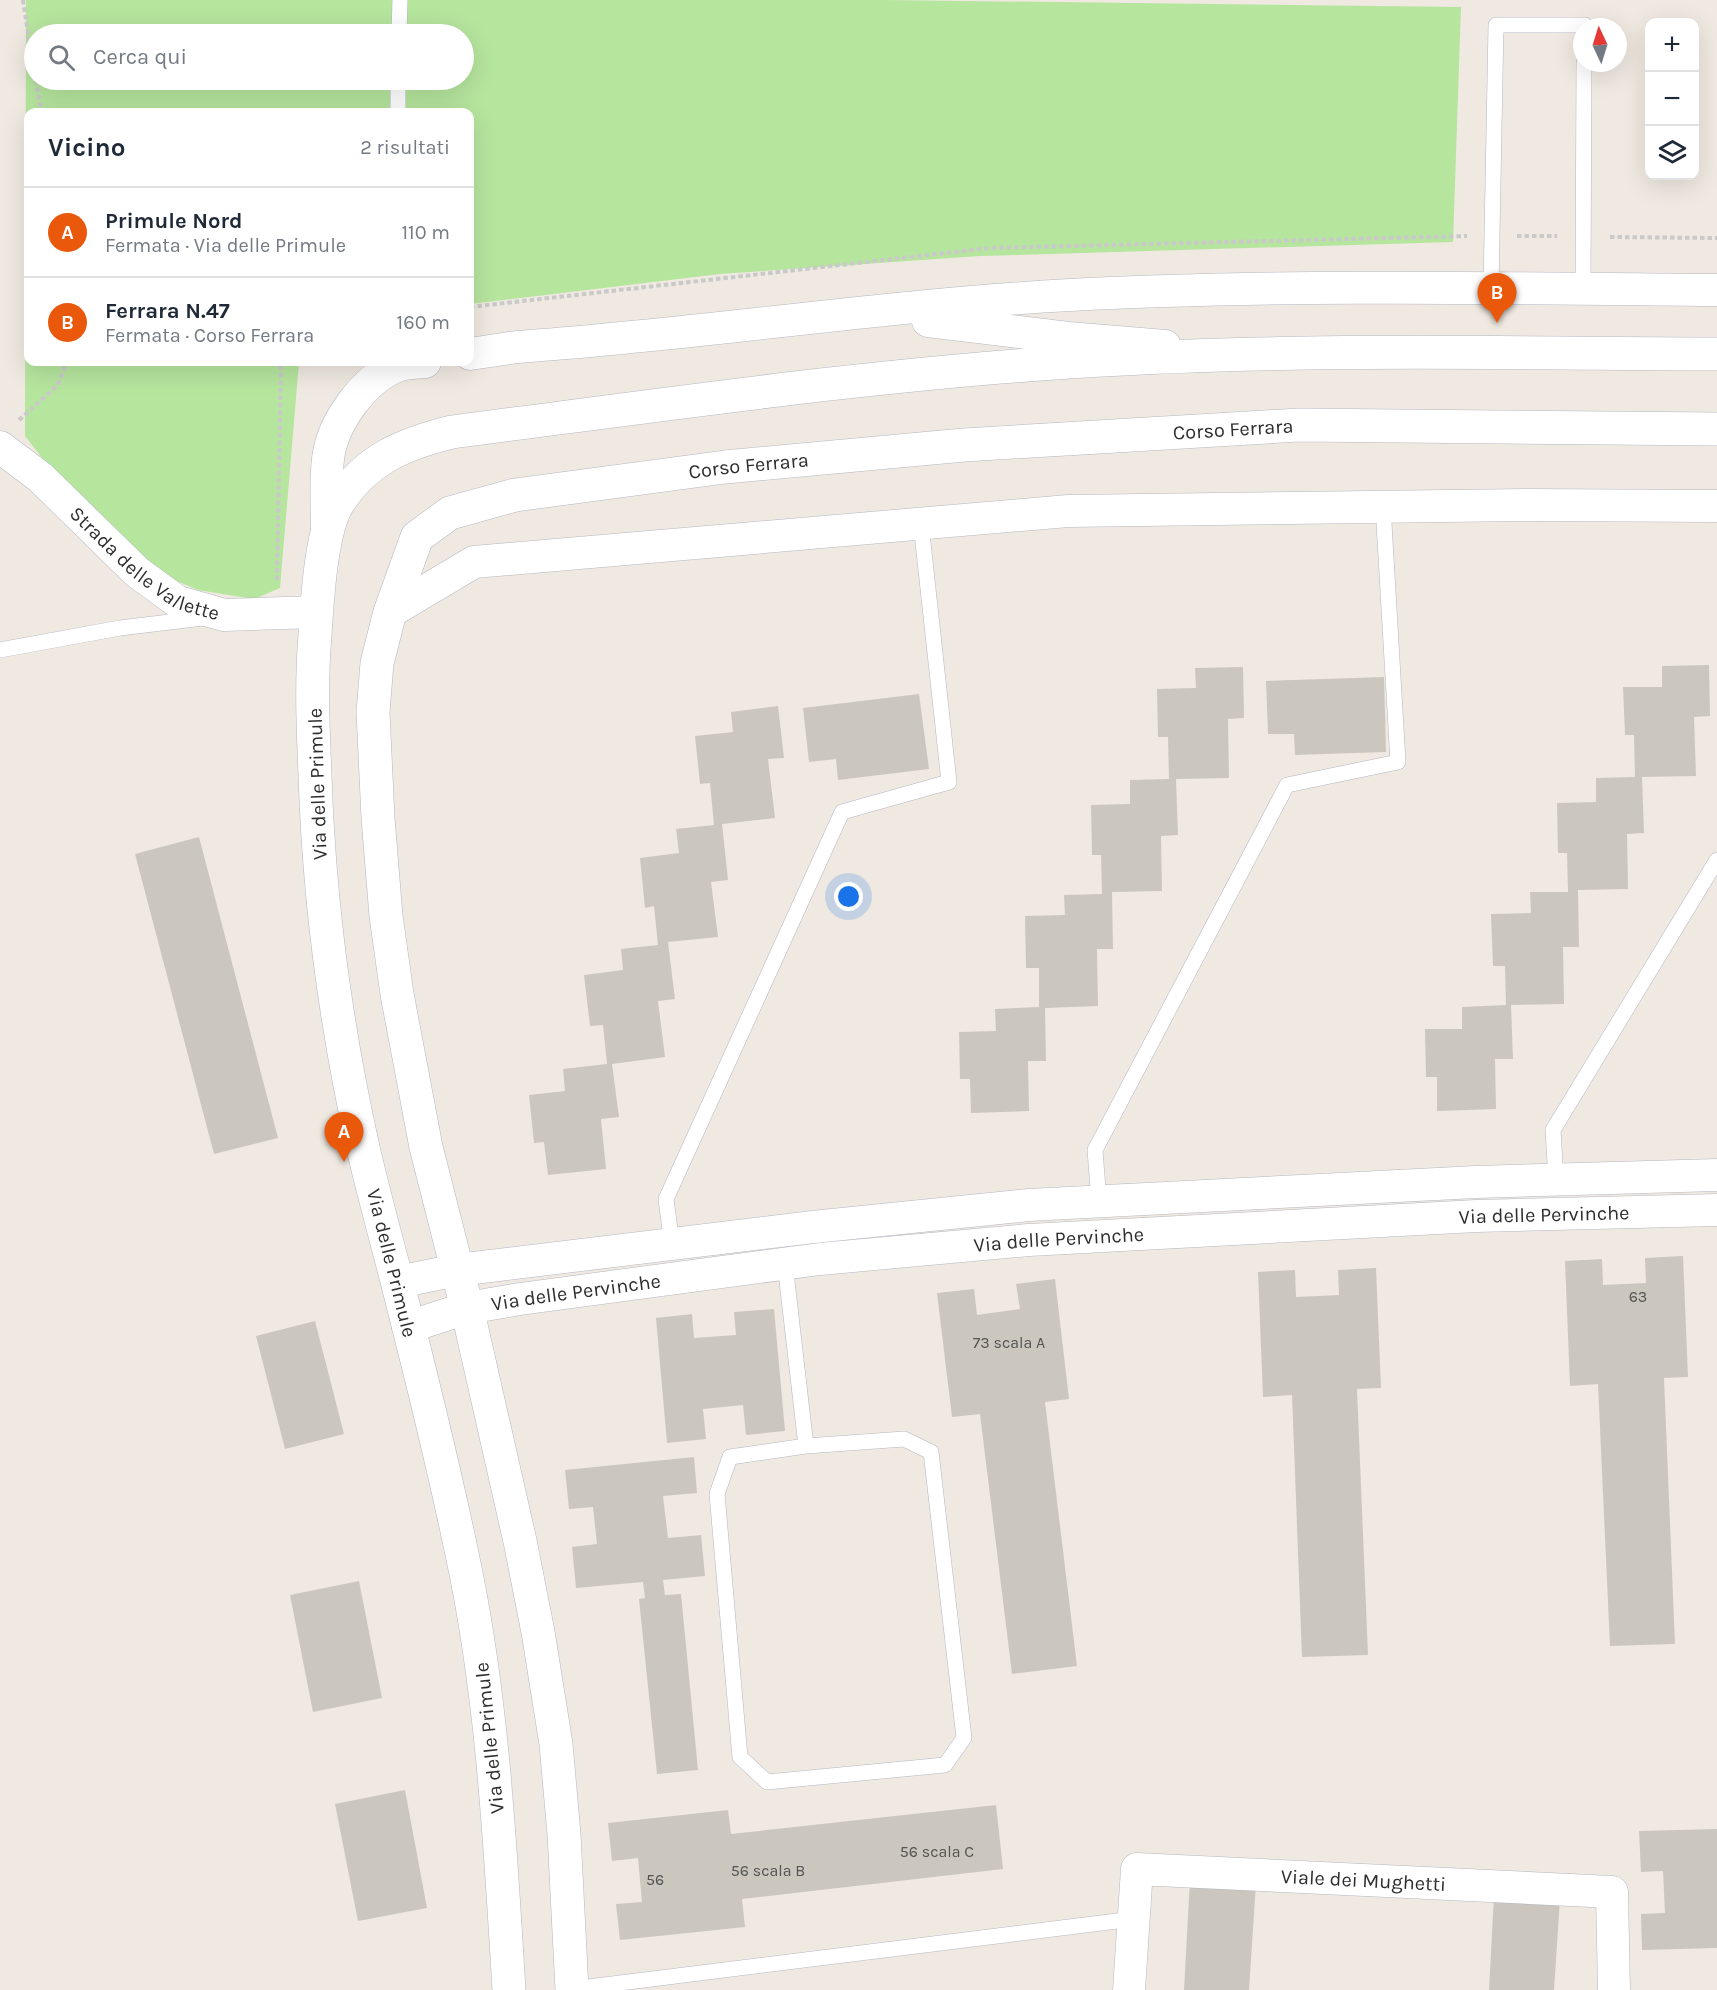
<!DOCTYPE html>
<html lang="it">
<head>
<meta charset="utf-8">
<style>
  body { margin:0; font-family:Karla,sans-serif; background:#f2f2f3; color:#1f2937 }
  .controls { position:absolute; right:18px; top:18px; display:grid; overflow:hidden; border-radius:12px; box-shadow:0 6px 24px #0002 }
  .controls button { width:54px; height:54px; display:grid; place-items:center; padding:0; border:0; border-bottom:2px solid #e0e1e3; background:#fff; color:#1f2937; font:30px sans-serif }
  .compass { position:absolute; left:1573px; top:18px; width:54px; height:54px; border-radius:50%; background:#fff; box-shadow:0 6px 24px #0002; rotate:356deg }
  .you { position:absolute; left:849px; top:897px; width:21px; height:21px; margin:-15px; border:4px solid #fff; border-radius:50%; background:#1a73e8; box-shadow:0 0 0 9px #1a73e833 }
  .badge { display:grid; place-items:center; width:39px; height:39px; border-radius:50%; background:#ea580c; color:#fff; font-size:20px; font-weight:700 }
  .pin { position:absolute; translate:-50% -50px; filter:drop-shadow(0 2px 3px #0008) }
  .pin::after { content:''; position:absolute; top:32px; width:21px; height:18px; background:inherit; clip-path:polygon(0 0,100% 0,50% 100%) }
  .list { margin:0; padding:0; list-style:none }
  h2 { display:flex; justify-content:space-between; align-items:center; height:78px; margin:0; padding:0 24px; font-size:26px }
  h2 small { font-size:20px; font-weight:400; color:#747a83 }
  .list li { display:grid; grid-template-columns:39px 1fr auto; gap:18px; align-items:center; box-sizing:border-box; height:90px; padding:0 24px; border-top:2px solid #e0e1e3 }
  .list b { display:block; font-size:22px; white-space:nowrap }
  .list p { margin:0; font-size:20px; white-space:nowrap; color:#747a83 }
  .list em { font-size:20px; font-style:normal; color:#747a83 }
  .icon { flex:none; width:33px; height:33px; fill:none; stroke:currentColor; stroke-width:2; stroke-linecap:round; stroke-linejoin:round }
  .map { position:relative; flex:none; width:1717px; height:1990px; overflow:hidden }
  .search { position:absolute; background:#fff; box-shadow:0 6px 24px #0002; left:24px; top:24px; width:450px; height:66px; display:flex; align-items:center; gap:15px; box-sizing:border-box; padding:0 21px; border-radius:33px; color:#747a83; font-size:22px }
  .panel { position:absolute; background:#fff; box-shadow:0 6px 24px #0002; left:24px; top:108px; width:450px; height:258px; border-radius:12px }
  .map>svg:first-child { display:block }
  .green { fill:#b6e59e; fill-rule:evenodd }
  .building { fill:#cbc7bf }
  .lines { fill:none; stroke-linecap:round; stroke-linejoin:round }
  .service-casing { stroke:#b4b7c1; stroke-width:16 }
  .minor-casing { stroke:#b4b7c1; stroke-width:33 }
  .secondary-casing { stroke:#b4b7c1; stroke-width:34 }
  .path { stroke:#c9c9c9; stroke-width:4; stroke-dasharray:4.5 3; stroke-linecap:butt }
  .service { stroke:#fff; stroke-width:15 }
  .minor { stroke:#fff; stroke-width:32 }
  .secondary { stroke:#fff; stroke-width:33 }
  .labels { text-anchor:middle; stroke-width:4.5; stroke-linejoin:round; paint-order:stroke }
  .number-label { font-size:16px; fill:#555452 }
  .street-label { font-size:20px; fill:#2e2e2e; stroke:#fff }
</style>
</head>
<body>
<div class="map">
<svg width="1717" height="1990" viewBox="0 0 1717 1990">
  <rect width="100%" height="100%" fill="#efe9e1"/>
  <path class="green" d="M 26,0 L 884,0 L 1461,7 L 1453,242 L 980,256 L 720,274 L 470,304 L 470,112 L 28,112 L 28,362 L 299,362 L 280,588 L 254,599 L 198,590 L 144,567 L 77,503 L 25,436 ZM 34,34 L 464,34 L 464,80 L 34,80 Z"/>
  <path class="building" d="M 1709,665 L 1710,716 L 1694,717 L 1696,776 L 1642,777 L 1644,833 L 1627,834 L 1628,889 L 1578,890 L 1579,947 L 1563,947 L 1564,1004 L 1511,1005 L 1513,1059 L 1495,1059 L 1496,1109 L 1437,1111 L 1437,1077 L 1426,1077 L 1425,1029 L 1462,1029 L 1462,1007 L 1506,1005 L 1505,966 L 1493,966 L 1491,914 L 1531,913 L 1530,892 L 1568,892 L 1567,853 L 1558,853 L 1557,803 L 1596,802 L 1596,778 L 1635,777 L 1634,735 L 1625,735 L 1623,687 L 1662,687 L 1662,666 Z
    M 1243,667 L 1244,718 L 1228,719 L 1229,778 L 1176,779 L 1178,835 L 1161,836 L 1162,891 L 1112,892 L 1113,949 L 1097,949 L 1098,1006 L 1045,1008 L 1046,1061 L 1028,1061 L 1029,1111 L 971,1113 L 970,1079 L 960,1079 L 959,1032 L 996,1031 L 995,1009 L 1039,1007 L 1039,968 L 1026,968 L 1025,916 L 1065,915 L 1064,895 L 1102,894 L 1101,855 L 1092,855 L 1091,805 L 1130,804 L 1130,780 L 1169,779 L 1168,737 L 1158,737 L 1157,689 L 1196,688 L 1195,668 Z
    M 1384,677 L 1386,752 L 1295,755 L 1294,734 L 1268,734 L 1266,681 Z
    M 919,694 L 929,769 L 838,780 L 836,759 L 809,762 L 803,708 Z
    M 778,706 L 784,758 L 768,759 L 775,818 L 722,824 L 728,880 L 711,882 L 718,937 L 668,942 L 675,999 L 658,1001 L 665,1057 L 612,1064 L 619,1117 L 601,1119 L 606,1169 L 548,1175 L 544,1142 L 534,1143 L 529,1095 L 565,1091 L 563,1069 L 607,1064 L 603,1025 L 590,1026 L 584,975 L 623,970 L 621,949 L 658,945 L 654,906 L 645,908 L 640,858 L 679,853 L 676,829 L 714,825 L 710,783 L 700,784 L 695,736 L 733,732 L 731,712 Z
    M 199,837 L 278,1138 L 214,1154 L 135,854 Z
    M 1683,1256 L 1688,1377 L 1664,1378 L 1675,1644 L 1610,1646 L 1598,1384 L 1570,1386 L 1565,1261 L 1602,1259 L 1603,1285 L 1646,1283 L 1645,1258 Z
    M 1376,1268 L 1381,1388 L 1357,1389 L 1368,1655 L 1302,1657 L 1292,1395 L 1263,1397 L 1258,1272 L 1295,1270 L 1296,1297 L 1339,1295 L 1338,1270 Z
    M 1055,1279 L 1069,1399 L 1045,1402 L 1077,1666 L 1012,1674 L 980,1414 L 952,1417 L 937,1293 L 974,1289 L 977,1315 L 1020,1309 L 1016,1284 Z
    M 774,1309 L 785,1431 L 746,1435 L 743,1405 L 703,1409 L 706,1439 L 667,1443 L 656,1318 L 692,1314 L 694,1338 L 736,1335 L 734,1312 Z
    M 315,1321 L 344,1434 L 285,1449 L 256,1336 Z
    M 694,1457 L 697,1493 L 663,1496 L 668,1538 L 701,1535 L 705,1576 L 663,1580 L 665,1595 L 681,1594 L 698,1770 L 657,1774 L 639,1599 L 645,1598 L 643,1582 L 576,1588 L 572,1547 L 597,1544 L 593,1507 L 569,1509 L 565,1470 Z
    M 359,1581 L 382,1698 L 313,1712 L 290,1595 Z
    M 405,1790 L 427,1908 L 358,1921 L 335,1804 Z
    M 996,1805 L 1003,1869 L 742,1899 L 745,1927 L 620,1940 L 616,1904 L 642,1902 L 638,1858 L 612,1861 L 608,1823 L 728,1810 L 731,1834 Z
    M 1717,1829 L 1717,1948 L 1642,1950 L 1641,1914 L 1665,1913 L 1663,1871 L 1641,1872 L 1639,1831 Z
    M 1190,1879 L 1256,1883 L 1249,1990 L 1184,1990 Z
    M 1494,1895 L 1560,1899 L 1554,1990 L 1489,1990 Z"/>
  <g class="lines">
    <g class="service-casing">
      <path id="service" d="M 399,34 L 400,0
        M 398,112 L 398,80
        M 1491,288 L 1496,25 L 1585,25 L 1585,27
        M 1583,289 L 1584,63
        M 0,650 L 120,628 L 203,618
        M 1556,1180 L 1553,1130 L 1717,860
        M 1099,1202 L 1095,1150 L 1287,785 L 1398,762 L 1383,506
        M 672,1245 L 666,1199 L 842,812 L 949,782 L 921,524
        M 785,1264 L 806,1446 L 904,1439 L 931,1452 L 964,1738 L 945,1765 L 767,1782 L 740,1757 L 717,1494 L 730,1457 L 806,1446
        M 572,1989 L 1133,1919"/>
    </g>
    <g class="minor-casing">
      <g id="minor">
        <path d="M 928,321 L 1068,338 L 1165,346"/>
        <path d="M 470,354 L 517,347 C 702,334 885,305 1070,295 C 1286,284 1501,288 1717,290"/>
        <path id="s1" d="M 0,447 L 40,477 L 137,572 L 178,602 L 224,615 L 316,612"/>
        <path d="M 327,532 C 327,508 325,483 328,459 C 332,423 364,379 397,366 C 405,363 416,363 425,362"/>
        <path d="M 390,612 L 474,562 L 1068,511 L 1529,505 L 1717,506"/>
        <path d="M 398,1282 L 457,1270 L 813,1227 L 1029,1205 L 1476,1182 L 1717,1175"/>
        <path id="s2" d="M 408,1327 L 467,1308 L 520,1299 L 820,1259 L 1029,1240 L 1476,1216 L 1717,1210"/>
        <path id="s3" d="M 1129,1990 L 1137,1869 L 1612,1892 L 1614,1990"/>
      </g>
    </g>
    <g class="secondary-casing">
      <g id="secondary">
        <path d="M 509,1990 C 500,1844 493,1698 462,1554 C 443,1463 420,1371 397,1281 C 386,1238 374,1195 364,1152 C 336,1028 319,902 315,775 C 313,729 311,682 315,635 C 317,602 321,533 337,505 C 364,460 403,444 452,432 C 662,405 873,374 1085,361 C 1295,348 1507,353 1717,354"/>
        <path id="s4" d="M 572,1990 L 564,1834 L 556,1744 L 538,1632 L 520,1541 L 467,1308 L 426,1147 L 397,994 L 386,916 L 378,818 L 373,712 L 377,663 L 390,612 L 417,537 L 450,513 L 515,495 L 725,467 L 964,445 L 1299,425 L 1717,429"/>
      </g>
    </g>
    <path class="path" d="M 23,0 L 34,72
      M 36,80 L 41,112
      M 1517,236 L 1557,236
      M 1610,237 L 1717,238
      M 470,307 L 990,248 L 1467,236
      M 19,420 L 57,386 L 67,362
      M 277,580 L 281,362"/>
    <use href="#service" class="service"/>
    <use href="#minor" class="minor"/>
    <use href="#secondary" class="secondary"/>
  </g>
  <g class="labels">
    <g class="number-label">
      <text x="1638" y="1302">63</text>
      <text x="1009" y="1348">73 scala A</text>
      <text x="937" y="1857">56 scala C</text>
      <text x="768" y="1876">56 scala B</text>
      <text x="655" y="1885">56</text>
    </g>
    <g class="street-label">
      <text dy="7" stroke="none"><textPath href="#s4" startOffset="2308">Corso Ferrara</textPath></text>
      <text dy="7" stroke="none"><textPath href="#s4" startOffset="1822">Corso Ferrara</textPath></text>
      <text dy="7" stroke="none"><textPath href="#s1" startOffset="188">Strada delle Vallette</textPath></text>
      <text transform="translate(317 784) rotate(-92)" y="7">Via delle Primule</text>
      <text dy="7" stroke="none"><textPath href="#s2" startOffset="1144">Via delle Pervinche</textPath></text>
      <text dy="7" stroke="none"><textPath href="#s2" startOffset="658">Via delle Pervinche</textPath></text>
      <text transform="translate(392 1263) rotate(76)" y="7">Via delle Primule</text>
      <text dy="7" stroke="none"><textPath href="#s2" startOffset="172">Via delle Pervinche</textPath></text>
      <text transform="translate(489 1738) rotate(-96)" y="7">Via delle Primule</text>
      <text dy="7" stroke="none"><textPath href="#s3" startOffset="348">Viale dei Mughetti</textPath></text>
    </g>
  </g>
</svg>
<div class="controls">
<button>+</button>
<button>−</button>
<button><svg class="icon" aria-label="layers" viewBox="0 0 24 24"><path d="M12 4l9 5-9 5-9-5zM3 14l9 5 9-5"/></svg></button>
</div>
<svg class="compass" viewBox="-18 -18 36 36"><path d="M0-13l5 13h-10z" fill="#e53935"/><path d="M0 13l5-13h-10z" fill="#747a83"/></svg>
<div class="you"></div>
<div class="pin badge" style="left:344px;top:1162px">A</div>
<div class="pin badge" style="left:1497px;top:323px">B</div>
<div class="search"><svg class="icon" aria-label="search" viewBox="0 0 24 24"><circle cx="10" cy="10" r="6"/><path d="M15 15l6 6"/></svg>Cerca qui</div>
<section class="panel">
<h2>Vicino<small>2 risultati</small></h2>
<ul class="list">
<li><span class="badge">A</span><div><b>Primule Nord</b><p>Fermata · Via delle Primule</p></div><em>110 m</em></li>
<li><span class="badge">B</span><div><b>Ferrara N.47</b><p>Fermata · Corso Ferrara</p></div><em>160 m</em></li>
</ul>
</section>
</div>
</body>
</html>
